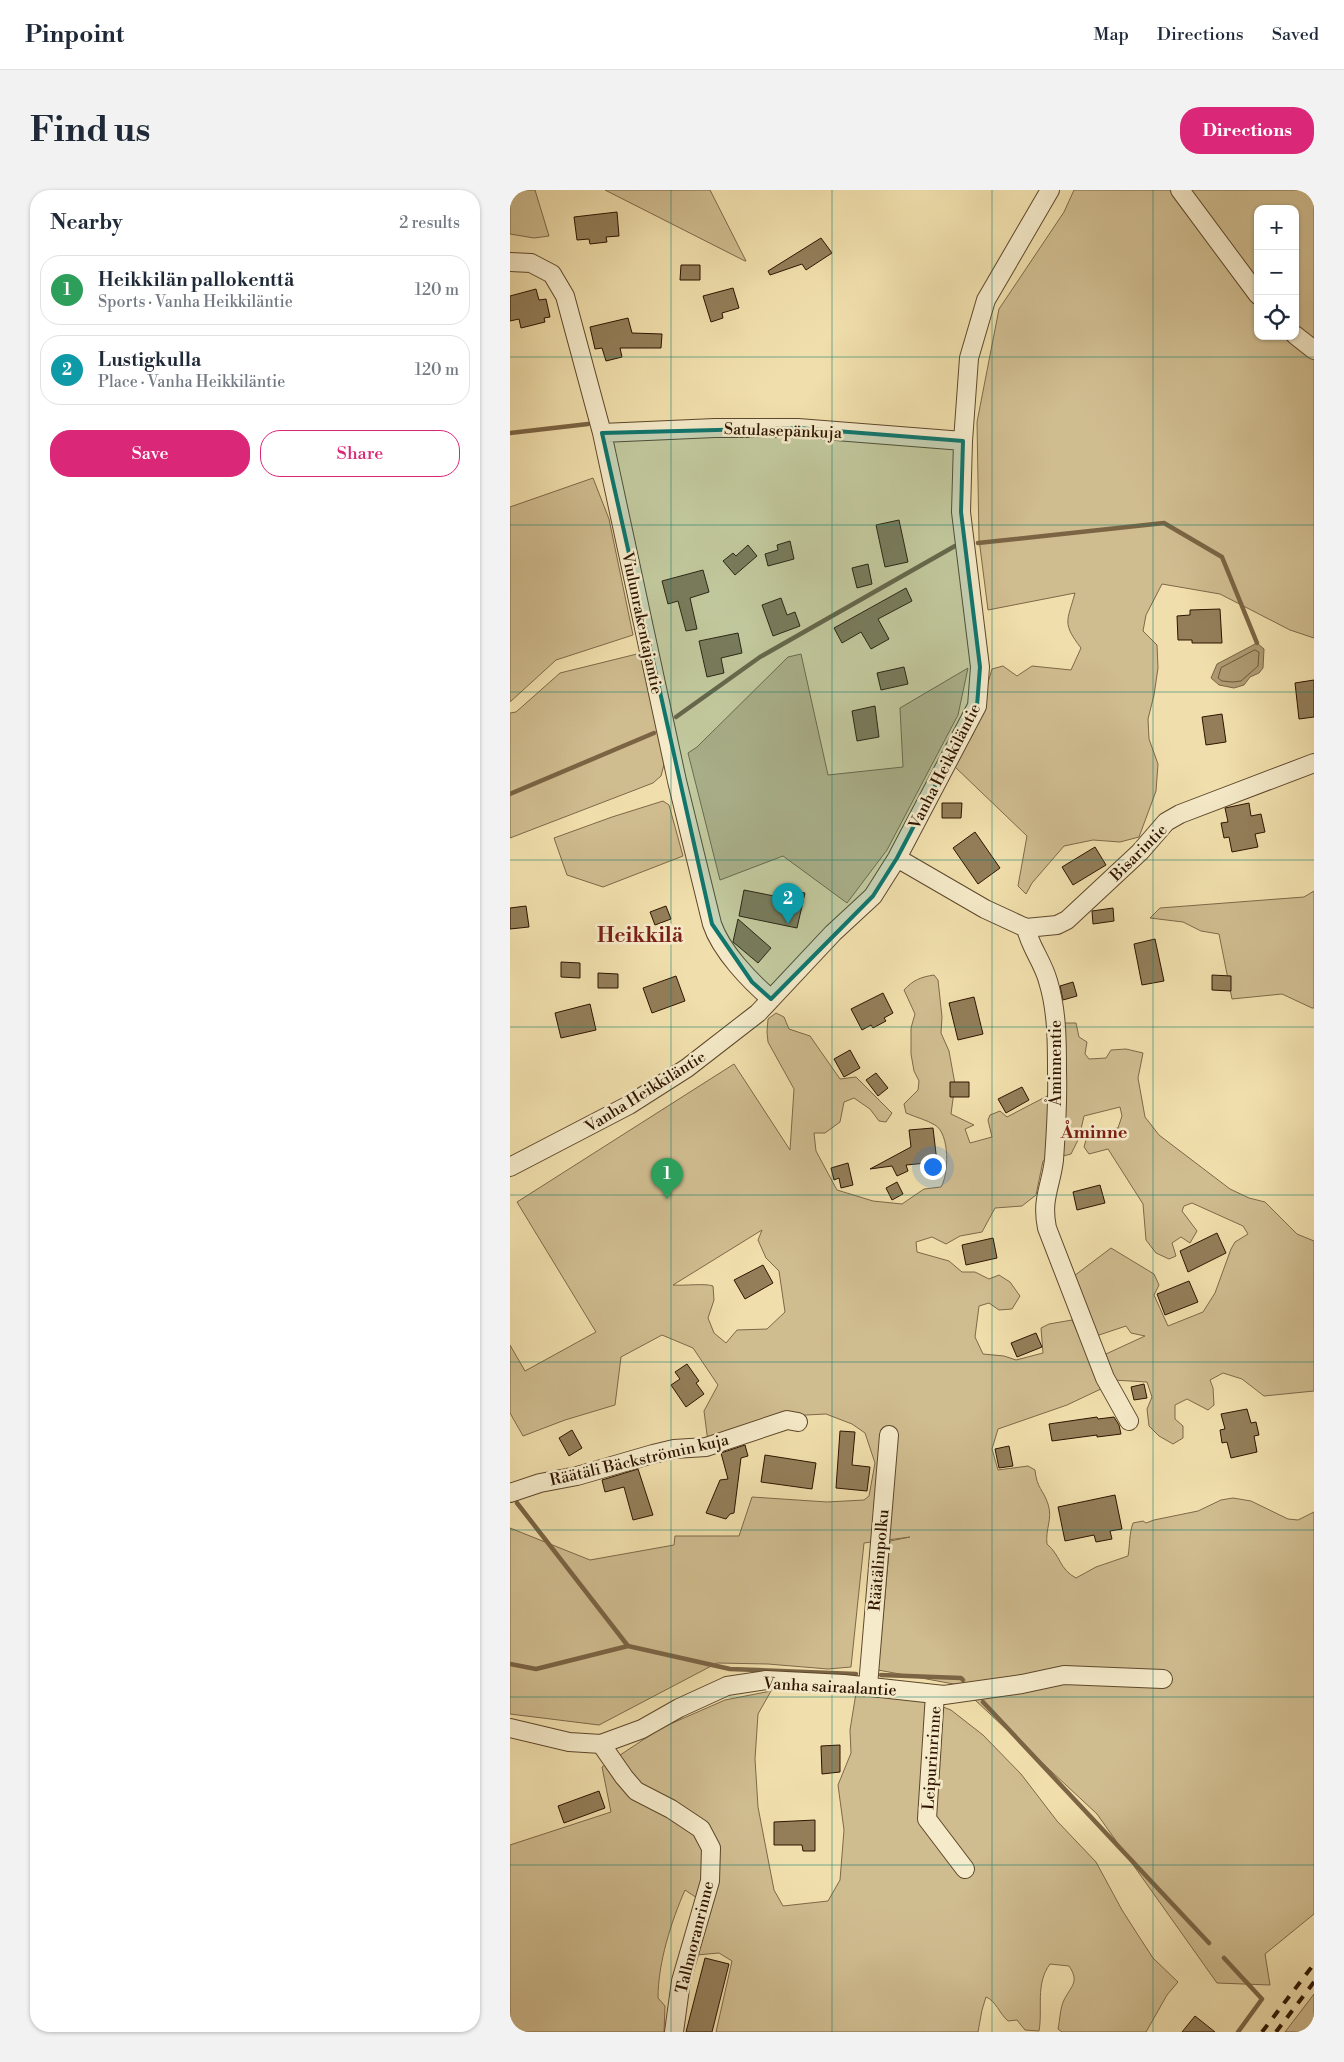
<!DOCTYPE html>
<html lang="en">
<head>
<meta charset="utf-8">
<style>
  body { margin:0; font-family:"Libre Bodoni",serif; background:#f2f2f3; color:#1f2937 }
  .controls { position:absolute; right:15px; top:15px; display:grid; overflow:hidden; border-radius:10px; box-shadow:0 1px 4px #0004 }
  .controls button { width:45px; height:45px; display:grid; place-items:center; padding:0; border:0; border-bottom:1px solid #e0e1e3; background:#fff; color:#1f2937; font:25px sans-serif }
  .you { position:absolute; left:422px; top:976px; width:18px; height:18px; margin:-12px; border:4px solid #fff; border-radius:50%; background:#1a73e8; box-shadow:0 0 0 8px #1a73e833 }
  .badge { display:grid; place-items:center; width:32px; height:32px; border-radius:50%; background:#db2777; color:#fff; font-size:16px; font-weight:700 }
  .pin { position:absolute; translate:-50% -41px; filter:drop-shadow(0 1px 2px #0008) }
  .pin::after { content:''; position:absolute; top:26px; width:18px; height:15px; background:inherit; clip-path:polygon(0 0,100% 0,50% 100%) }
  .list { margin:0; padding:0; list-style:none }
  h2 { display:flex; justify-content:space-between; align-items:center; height:65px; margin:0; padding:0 20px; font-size:21px }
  h2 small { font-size:16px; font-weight:400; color:#747a83 }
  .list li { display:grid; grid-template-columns:32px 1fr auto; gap:15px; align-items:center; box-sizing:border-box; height:70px; margin:0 10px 10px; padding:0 10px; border:1px solid #e0e1e3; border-radius:20px }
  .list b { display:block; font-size:19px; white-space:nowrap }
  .list p { margin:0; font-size:16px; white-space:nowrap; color:#747a83 }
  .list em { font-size:16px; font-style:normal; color:#747a83 }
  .actions { display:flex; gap:10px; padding:15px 20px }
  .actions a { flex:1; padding:11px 0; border:1px solid #db2777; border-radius:20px; text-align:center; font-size:18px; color:#db2777 }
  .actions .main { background:#db2777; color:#fff }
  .icon { flex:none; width:28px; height:28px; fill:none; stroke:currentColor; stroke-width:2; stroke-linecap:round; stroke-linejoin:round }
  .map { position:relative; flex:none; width:804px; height:1842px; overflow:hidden; border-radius:20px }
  header { display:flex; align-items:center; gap:30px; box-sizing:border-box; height:70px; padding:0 25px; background:#fff; border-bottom:1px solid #e0e1e3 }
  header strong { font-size:24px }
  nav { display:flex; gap:28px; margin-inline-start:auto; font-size:18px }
  .intro { display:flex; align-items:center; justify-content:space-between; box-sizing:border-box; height:120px; padding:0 30px }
  h1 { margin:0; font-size:35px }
  .button { padding:12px 22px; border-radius:20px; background:#db2777; color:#fff; font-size:18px; font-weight:700 }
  main { display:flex; gap:30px; padding:0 30px }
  aside { flex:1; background:#fff; border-radius:20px; box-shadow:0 1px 4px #0004 }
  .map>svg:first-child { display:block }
  .green { fill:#cfbc8f; stroke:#7e6848; fill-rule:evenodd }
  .water { fill:#ae9a72; stroke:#7b6444 }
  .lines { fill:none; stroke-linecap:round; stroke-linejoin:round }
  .shore { stroke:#6e5739; stroke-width:1 }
  .stream { stroke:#7b6444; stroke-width:4.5 }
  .building { fill:#937e59; stroke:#2e1400 }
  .street-casing { stroke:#5e472b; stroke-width:20 }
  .street { stroke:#f5eac9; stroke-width:18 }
  .rail { stroke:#2e1400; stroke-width:4; stroke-dasharray:9 9; stroke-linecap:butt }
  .marked { fill:#0f766e; fill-opacity:0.2; stroke:#0f766e; stroke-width:4; stroke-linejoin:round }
  .grid { fill:none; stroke:#0f766e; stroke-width:1; stroke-opacity:0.55 }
  .labels { text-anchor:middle; stroke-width:5; stroke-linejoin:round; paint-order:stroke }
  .street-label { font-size:16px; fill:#2e1400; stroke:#f5eac9 }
  .neighbourhood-label { font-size:18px; font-weight:bold; fill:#7a1f14; stroke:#f5eac9 }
  .district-label { font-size:21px; font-weight:bold; fill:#7a1f14; stroke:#f5eac9 }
</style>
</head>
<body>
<header>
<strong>Pinpoint</strong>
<nav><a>Map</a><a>Directions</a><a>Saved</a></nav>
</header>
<div class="intro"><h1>Find us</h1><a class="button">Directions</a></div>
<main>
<aside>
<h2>Nearby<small>2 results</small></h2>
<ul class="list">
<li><span class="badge" style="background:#2e9e5b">1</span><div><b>Heikkilän pallokenttä</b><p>Sports · Vanha Heikkiläntie</p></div><em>120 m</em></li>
<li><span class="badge" style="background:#0f9aa8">2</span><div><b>Lustigkulla</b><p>Place · Vanha Heikkiläntie</p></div><em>120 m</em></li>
</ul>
<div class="actions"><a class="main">Save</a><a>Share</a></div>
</aside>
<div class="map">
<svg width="804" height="1842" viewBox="0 0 804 1842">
  <rect width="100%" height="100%" fill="#f0dfac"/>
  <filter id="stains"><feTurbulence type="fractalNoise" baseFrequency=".004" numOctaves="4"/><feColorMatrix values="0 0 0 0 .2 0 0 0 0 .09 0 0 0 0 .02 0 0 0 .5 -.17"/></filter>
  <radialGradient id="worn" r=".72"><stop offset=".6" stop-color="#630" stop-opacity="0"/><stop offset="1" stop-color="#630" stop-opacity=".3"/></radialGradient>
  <path class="green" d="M 0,0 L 25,0 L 39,46 L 24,48 L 0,44 Z
    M 95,0 L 200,0 L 236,71 L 235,71 Z
    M 564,0 L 804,0 L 804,448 L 780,440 L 710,404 L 652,394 L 636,425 L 633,441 L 647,455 L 648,478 L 644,505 L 638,529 L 639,549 L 648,574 L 646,601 L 629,647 L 610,652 L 583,650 L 554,656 L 522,693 L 516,704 L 508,696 L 517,646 L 444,576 L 463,544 L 482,479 L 493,476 L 507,486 L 522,476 L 561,480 L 571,458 C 552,433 557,432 565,403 L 478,420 L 469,349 L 467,232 L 489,119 L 554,22 ZM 748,19 L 785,19 L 785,146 L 748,146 Z
    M 83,288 L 99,329 L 123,445 L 46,470 L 0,512 L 0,317 Z
    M 131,463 L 156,567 L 151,586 L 143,593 L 0,648 L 0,523 L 6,522 L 50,483 Z
    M 291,464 L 318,585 L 393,577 L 390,518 L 458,478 L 448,525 L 377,660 L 337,713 L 273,666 L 210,690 L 178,563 L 187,557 L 278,467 Z
    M 153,611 L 159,615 L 173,666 L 93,697 L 57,685 L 44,648 L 102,627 Z
    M 804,701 L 804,818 L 802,818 L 772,804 L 722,809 L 709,744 L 691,741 L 673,732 L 640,728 L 650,718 L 794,707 Z
    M 424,785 L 428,790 L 432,827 L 431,843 L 439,861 L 445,894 L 441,924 L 464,935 L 455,939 L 460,953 L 482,947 L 478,930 L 480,925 L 490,921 L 497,927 L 541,904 L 550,833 L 566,833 L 569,847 L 577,852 L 575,864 L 579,869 L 596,868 L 601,860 L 616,859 L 633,863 L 628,888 L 635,927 L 649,945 L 720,999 L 739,1008 L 755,1012 L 787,1044 L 804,1051 L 804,1201 L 754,1206 L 732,1189 L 713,1183 L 700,1190 L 703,1198 L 704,1215 L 698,1220 L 677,1209 L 665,1215 L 665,1229 L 673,1236 L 673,1248 L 663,1254 L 649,1246 L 639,1236 L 637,1219 L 642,1207 L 637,1192 L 603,1190 L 596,1164 L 635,1146 L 621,1143 L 616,1136 L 586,1146 L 564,1086 L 601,1058 L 644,1084 L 649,1095 L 644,1105 L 658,1136 L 693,1122 L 705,1103 L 721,1059 L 725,1052 L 738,1044 L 733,1036 L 682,1013 L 674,1016 L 672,1021 L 687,1041 L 680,1053 L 671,1047 L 662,1053 L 666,1066 L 659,1069 L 646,1063 L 636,1050 L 633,1014 L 598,959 L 579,964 L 574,957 L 578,943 L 608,938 L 612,926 L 610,917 L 574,926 L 569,948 L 561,964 L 533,971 L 526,1005 L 512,1016 L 485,1018 L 472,1042 L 450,1046 L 436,1054 L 422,1047 L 406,1052 L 407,1062 L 439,1071 L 452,1082 L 465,1082 L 479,1089 L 489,1085 L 500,1092 L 510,1106 L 502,1119 L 489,1120 L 479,1113 L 469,1116 L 465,1147 L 473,1164 L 494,1166 L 506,1170 L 533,1163 L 531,1138 L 539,1134 L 562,1130 L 593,1198 L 557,1215 L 488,1239 L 482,1259 L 488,1280 L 518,1276 L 525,1280 C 527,1299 533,1299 538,1314 C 543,1329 535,1339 537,1354 C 551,1366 549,1379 566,1388 L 586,1377 L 618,1366 C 620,1355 619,1344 623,1333 L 633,1331 L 636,1333 L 644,1330 L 688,1321 L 711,1310 L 723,1308 L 741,1311 L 778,1329 L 788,1330 L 804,1322 L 804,1724 L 755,1764 L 760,1795 L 707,1793 L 587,1624 L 449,1495 L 368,1480 L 380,1351 L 400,1347 L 354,1353 L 341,1477 L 318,1479 L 258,1474 L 207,1473 L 89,1535 L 0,1524 L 0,1338 L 80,1370 L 164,1355 L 165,1346 L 229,1346 L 242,1307 L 317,1312 L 354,1310 L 359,1306 L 365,1273 L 355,1243 L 342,1234 L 316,1224 L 277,1226 L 198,1252 L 194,1221 L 208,1195 L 183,1158 L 152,1145 L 111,1167 L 105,1215 L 55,1230 L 13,1246 L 0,1223 L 0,1155 L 15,1181 L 86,1142 L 7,1012 L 224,874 L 280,960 L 284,899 L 258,852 L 257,842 L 258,829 L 266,823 L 274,827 L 279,839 L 300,846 L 330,889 L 346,887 L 382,923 L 376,932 L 369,931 L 360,919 L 344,908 L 334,912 L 330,932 L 315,943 L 304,943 L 306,961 L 327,1000 L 363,1011 L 392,1014 L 414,999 L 431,997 C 439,984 440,944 425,935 C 417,930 405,927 396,923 L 394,914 L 408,900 L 409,891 L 404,881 L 401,864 L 401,838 L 405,824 L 394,800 C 403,790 411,787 424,785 ZM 252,1040 L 248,1050 L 256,1068 L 269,1081 L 275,1122 L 257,1139 L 227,1140 L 216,1153 L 204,1143 L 198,1128 L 204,1110 L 203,1096 C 195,1093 174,1096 163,1095 Z
    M 261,1501 L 248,1524 L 245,1569 L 248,1617 L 264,1700 L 273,1716 L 318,1711 L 330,1690 L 334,1640 L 328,1595 L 341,1563 L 340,1540 L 346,1503 L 407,1507 L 441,1520 L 473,1545 L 511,1584 L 547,1631 L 586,1672 L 612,1720 L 628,1745 L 643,1768 L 668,1792 L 657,1805 L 636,1842 L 552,1842 L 548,1839 C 550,1830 550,1818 554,1810 C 561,1796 570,1792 559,1776 L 540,1774 C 525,1794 533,1819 529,1841 L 515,1840 L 507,1830 L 498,1831 C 489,1823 486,1811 476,1807 L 472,1820 L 468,1842 L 206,1842 L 222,1771 L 209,1763 L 186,1765 L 187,1708 L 175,1700 C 161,1732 148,1773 148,1808 L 155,1816 L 154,1842 L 0,1842 L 0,1655 L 101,1622 L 92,1577 L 151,1538 L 215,1510 Z
    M 804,1804 L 804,1842 L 775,1842 Z"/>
  <path class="water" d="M 747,453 L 754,459 L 753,478 L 749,483 L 740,487 L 734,495 L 724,498 L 709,495 L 701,488 L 707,474 Z"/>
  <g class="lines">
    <path class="shore" d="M 745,460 L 749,462 L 748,476 L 731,491 L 723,492 L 712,491 L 708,488 L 711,478 Z"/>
    <path class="stream" d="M 0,243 L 78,234
      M 468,353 L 654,333 L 712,367 L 747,453
      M 166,527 L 250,467 L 445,356
      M 0,604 L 144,543
      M 7,1313 L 118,1456 L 220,1479 L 346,1484
      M 0,1474 L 26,1479 L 118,1456
      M 371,1485 L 451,1488 L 453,1490
      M 473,1512 L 699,1753
      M 714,1768 L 752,1809 L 728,1842"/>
  </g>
  <path class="building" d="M 107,22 L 109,46 L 96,47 L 97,52 L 80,54 L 79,49 L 67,50 L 64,27 Z
    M 311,48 L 322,63 L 296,80 L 292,74 L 260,85 L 258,81 Z
    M 171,75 L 190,75 L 190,90 L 170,90 Z
    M 223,98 L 229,118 L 212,123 L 213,128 L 201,132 L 193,106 Z
    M 26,99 L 29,110 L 36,109 L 40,127 L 34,128 L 35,132 L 11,138 L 9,129 L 0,131 L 0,106 Z
    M 118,128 L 122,143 L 152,144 L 151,158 L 110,158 L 112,167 L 96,171 L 92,158 L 85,159 L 80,137 Z
    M 389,330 L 398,372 L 375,377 L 366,335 Z
    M 280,351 L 284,369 L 258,376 L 255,364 L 268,360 L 267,355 Z
    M 238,355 L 247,366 L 225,385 L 213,371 L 223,363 L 226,366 Z
    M 358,374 L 362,394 L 347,398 L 342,378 Z
    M 193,380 L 199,402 L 180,408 L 187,439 L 176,441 L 168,411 L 158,414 L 152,391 Z
    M 396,398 L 402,411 L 368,429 L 379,449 L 361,459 L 351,442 L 332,453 L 324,438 Z
    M 271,408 L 277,425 L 285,422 L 290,436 L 263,446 L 252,415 Z
    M 710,419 L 712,453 L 682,453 L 682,450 L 668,450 L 667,426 L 680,425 L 680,420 Z
    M 228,443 L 232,463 L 211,468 L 214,483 L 197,487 L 189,451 Z
    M 394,477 L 398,494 L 371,500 L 367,483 Z
    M 804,490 L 804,527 L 789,529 L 785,493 Z
    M 365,516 L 369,547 L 347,551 L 342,521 Z
    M 712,524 L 716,552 L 696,555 L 692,527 Z
    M 432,613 L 452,613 L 451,628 L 432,628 Z
    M 739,613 L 741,626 L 751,624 L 755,642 L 745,644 L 748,657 L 722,662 L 719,647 L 714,648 L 711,633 L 718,632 L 715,618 Z
    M 465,642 L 490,678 L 468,694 L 443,658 Z
    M 585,657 L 596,675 L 563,695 L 552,677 Z
    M 276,699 L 295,703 L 287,738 L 229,726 L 234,700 L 274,708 Z
    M 16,716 L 19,737 L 0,739 L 0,718 Z
    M 156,716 L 161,729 L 145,735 L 140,722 Z
    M 603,718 L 604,731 L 583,734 L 582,721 Z
    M 228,729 L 261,758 L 248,773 L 223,752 Z
    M 645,749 L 654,791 L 632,795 L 624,754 Z
    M 51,772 L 70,773 L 70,788 L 51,787 Z
    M 88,783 L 108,784 L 108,798 L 88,798 Z
    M 702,785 L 721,786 L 721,801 L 702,800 Z
    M 166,786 L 175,811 L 142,823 L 133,798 Z
    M 563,792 L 567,806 L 553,810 L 550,796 Z
    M 373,803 L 383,823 L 374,828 L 376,831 L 363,838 L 361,835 L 352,840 L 341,819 Z
    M 464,807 L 473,844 L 448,850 L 439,813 Z
    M 80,814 L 86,840 L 51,848 L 45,823 Z
    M 340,860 L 350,878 L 334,887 L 324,869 Z
    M 366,883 L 378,898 L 368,906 L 356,890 Z
    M 440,892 L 459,892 L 459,907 L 440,907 Z
    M 512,897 L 519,910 L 496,923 L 488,909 Z
    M 423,938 L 427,972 L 396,975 L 398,981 L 387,986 L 382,976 L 360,979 L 401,957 L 399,940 Z
    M 338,973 L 343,995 L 331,998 L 329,988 L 324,990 L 321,978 Z
    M 387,992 L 393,1004 L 382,1010 L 376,998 Z
    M 590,995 L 595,1013 L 567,1020 L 563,1002 Z
    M 707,1043 L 716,1063 L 678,1082 L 670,1061 Z
    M 483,1048 L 487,1068 L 456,1075 L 452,1055 Z
    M 253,1075 L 263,1093 L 235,1109 L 224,1090 Z
    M 679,1091 L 688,1112 L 655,1125 L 647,1104 Z
    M 526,1143 L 532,1157 L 507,1167 L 501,1153 Z
    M 177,1174 L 189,1191 L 186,1193 L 194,1204 L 176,1217 L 161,1195 L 170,1189 L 165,1182 Z
    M 634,1194 L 637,1208 L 624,1210 L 621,1197 Z
    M 737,1219 L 741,1233 L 746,1232 L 749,1245 L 744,1246 L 747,1262 L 721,1268 L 717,1252 L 712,1253 L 710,1240 L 715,1239 L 711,1224 Z
    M 587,1227 L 588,1229 L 604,1227 L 609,1235 L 611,1244 L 587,1247 L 587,1245 L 542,1251 L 539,1234 Z
    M 62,1240 L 72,1258 L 59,1266 L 49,1248 Z
    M 330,1241 L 345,1242 L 342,1275 L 360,1277 L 357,1301 L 326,1298 Z
    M 235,1255 L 238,1266 L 231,1268 L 224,1323 L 220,1324 L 216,1329 L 196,1323 L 210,1290 L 218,1289 L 211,1263 Z
    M 499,1256 L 503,1276 L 489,1278 L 485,1259 Z
    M 255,1265 L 306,1273 L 302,1299 L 251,1292 Z
    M 128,1279 L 143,1325 L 123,1330 L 114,1297 L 95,1302 L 92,1290 Z
    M 605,1305 L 612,1339 L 600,1341 L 602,1349 L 586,1352 L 584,1345 L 555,1351 L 548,1317 Z
    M 330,1555 L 330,1582 L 312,1584 L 311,1556 Z
    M 89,1601 L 95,1618 L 54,1633 L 48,1616 Z
    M 305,1630 L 305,1661 L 293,1661 L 292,1655 L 264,1655 L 264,1632 Z
    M 195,1768 L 219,1774 L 202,1842 L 176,1842 Z
    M 685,1826 L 705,1842 L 672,1842 Z"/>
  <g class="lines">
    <g class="street-casing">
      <path id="street" d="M 670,0 L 748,105
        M 0,72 L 21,73 L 42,84 L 55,106 L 92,243 L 167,591 L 202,734 C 211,761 240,791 261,809
        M 785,145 L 804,160
        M 92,243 L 205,238 L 288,238 L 453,251
        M 387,668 L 475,719 L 516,738 C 520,757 533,772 538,791 C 547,820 547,851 547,882 C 548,911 546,941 544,970 C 541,996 531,1009 537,1038 L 595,1188 L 619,1231
        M 516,738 L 547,735 L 557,730 L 630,662 L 656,632 L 670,624 L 804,573
        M 0,977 L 119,915 L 177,878 L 248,823 L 323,743 L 363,706 L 387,668 L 467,516 L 470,477 L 451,322 L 453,251 L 459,168 L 476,110 L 540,0
        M 0,1303 L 30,1293 L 67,1286 L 143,1264 L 164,1259 L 196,1257 L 277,1230 L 288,1232
        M 358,1496 L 379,1245
        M 425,1504 L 417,1629 L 455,1679
        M 0,1538 L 59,1552 L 91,1554 L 132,1539 L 169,1518 L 217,1496 L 256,1490 L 334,1494 L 434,1505 L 512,1494 L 554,1485 L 653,1489
        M 91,1554 L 114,1587 L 126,1601 L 161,1619 L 191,1639 L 201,1658 L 200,1691 L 171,1791 L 164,1842"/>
    </g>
    <use href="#street" class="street"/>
    <path class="rail" d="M 752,1842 L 804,1774
      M 766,1842 L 804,1792"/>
  </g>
  <path class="marked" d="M 288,238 L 453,251 L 451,322 L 470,477 L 467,516 L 387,668 L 363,706 L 261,809 L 242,792 L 202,734 L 92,243 Z"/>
  <path class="grid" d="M 161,0 L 161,1842M 322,0 L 322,1842M 482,0 L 482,1842M 643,0 L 643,1842M 0,167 L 804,167M 0,335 L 804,335M 0,502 L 804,502M 0,670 L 804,670M 0,837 L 804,837M 0,1005 L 804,1005M 0,1172 L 804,1172M 0,1340 L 804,1340M 0,1507 L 804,1507M 0,1675 L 804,1675"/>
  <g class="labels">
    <g class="street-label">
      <text transform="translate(273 240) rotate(2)" y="6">Satulasepänkuja</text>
      <text transform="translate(133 433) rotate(78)" y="6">Viulunrakentajantie</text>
      <text transform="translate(434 576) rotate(-63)" y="6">Vanha Heikkiläntie</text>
      <text transform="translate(628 662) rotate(-45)" y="6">Bisarintie</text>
      <text transform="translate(545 873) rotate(-90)" y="6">Åminnentie</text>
      <text transform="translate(135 901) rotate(-32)" y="6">Vanha Heikkiläntie</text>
      <text transform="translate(129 1269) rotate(-13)" y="6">Räätäli Bäckströmin kuja</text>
      <text transform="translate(368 1370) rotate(-85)" y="6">Räätälinpolku</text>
      <text transform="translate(320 1496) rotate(3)" y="6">Vanha sairaalantie</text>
      <text transform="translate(421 1568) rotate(-86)" y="6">Leipurinrinne</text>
      <text transform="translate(184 1747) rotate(-76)" y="6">Tallmoranrinne</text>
    </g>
    <g class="neighbourhood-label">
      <text x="584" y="948">Åminne</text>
    </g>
    <g class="district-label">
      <text x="130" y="752">Heikkilä</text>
    </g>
  </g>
  <rect width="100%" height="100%" filter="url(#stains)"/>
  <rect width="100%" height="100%" fill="url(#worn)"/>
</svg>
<div class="controls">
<button>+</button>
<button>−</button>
<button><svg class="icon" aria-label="locate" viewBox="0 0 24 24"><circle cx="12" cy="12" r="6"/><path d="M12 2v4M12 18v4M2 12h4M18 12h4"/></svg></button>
</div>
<div class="you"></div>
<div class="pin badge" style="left:157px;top:1009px;background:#2e9e5b">1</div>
<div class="pin badge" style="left:278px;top:734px;background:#0f9aa8">2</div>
</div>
</main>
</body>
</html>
